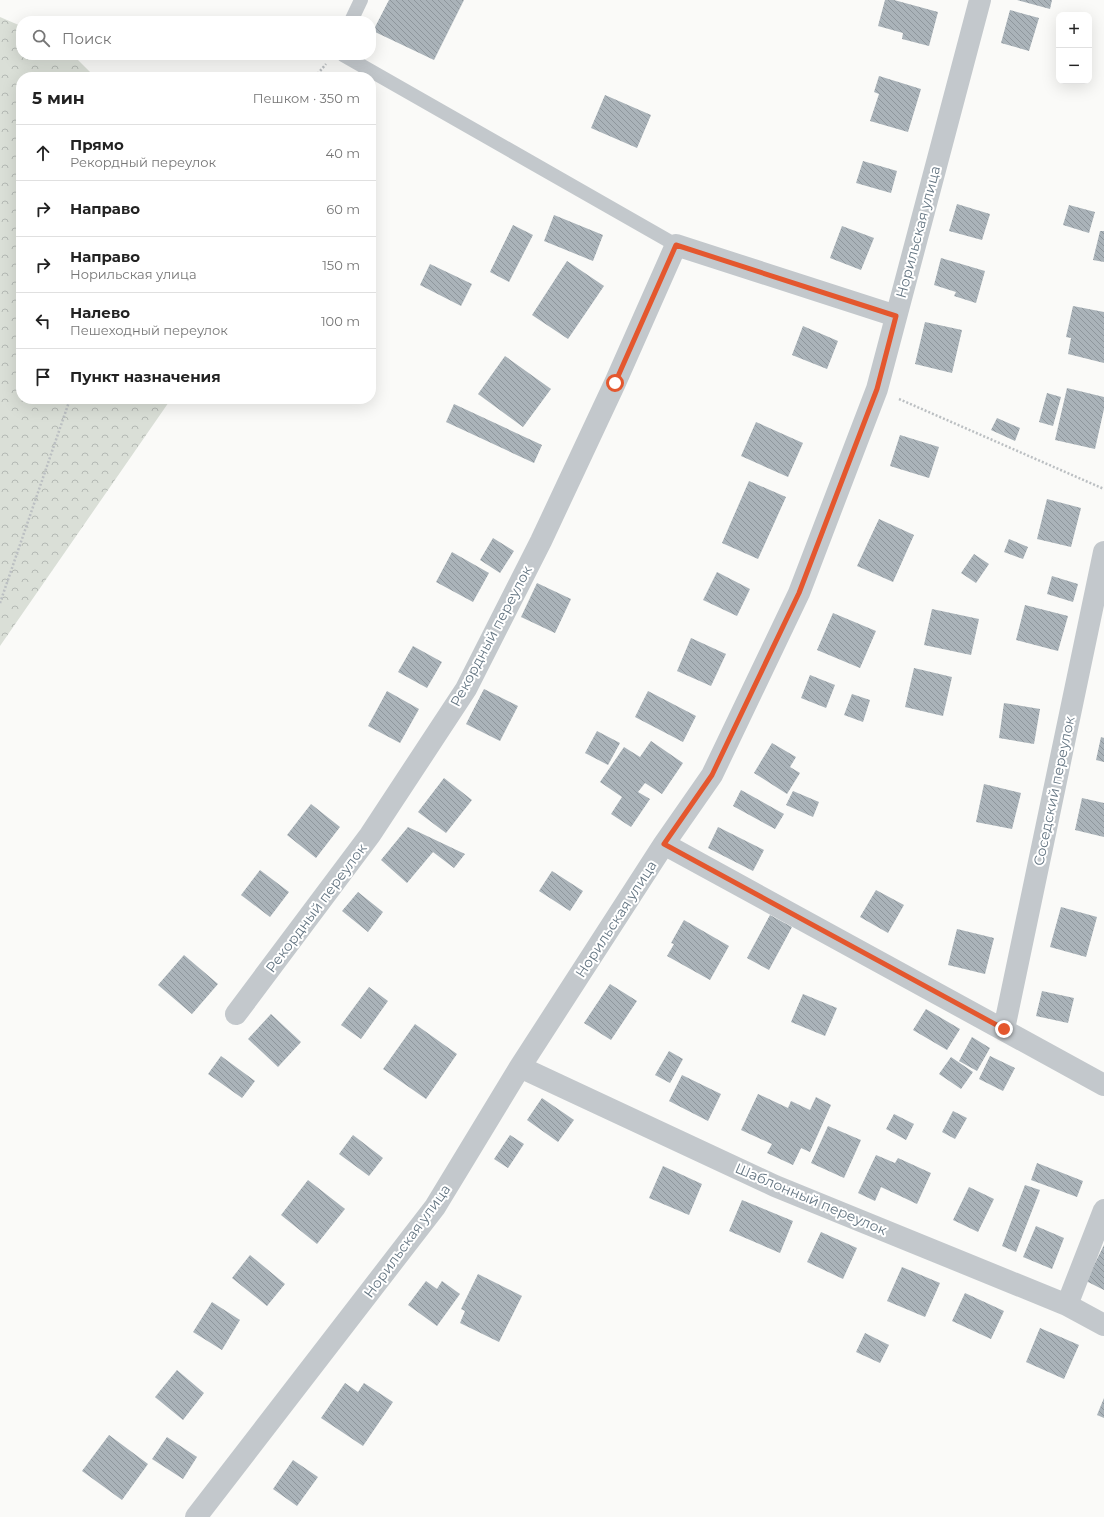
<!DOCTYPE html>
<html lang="ru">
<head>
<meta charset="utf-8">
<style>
  body { margin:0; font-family:Montserrat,sans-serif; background:#f6f6f6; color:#222 }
  .controls { position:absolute; right:12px; top:12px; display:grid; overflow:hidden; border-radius:8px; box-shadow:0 4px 16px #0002 }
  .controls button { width:36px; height:36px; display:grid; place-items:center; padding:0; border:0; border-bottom:1px solid #e0e0e0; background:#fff; color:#222; font:20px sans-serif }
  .stop { position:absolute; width:12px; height:12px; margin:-9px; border:3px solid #e4572e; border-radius:50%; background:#fff }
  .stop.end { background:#e4572e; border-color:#fff; box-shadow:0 1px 4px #0008 }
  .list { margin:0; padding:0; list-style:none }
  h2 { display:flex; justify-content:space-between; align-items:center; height:52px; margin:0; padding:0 16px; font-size:17px }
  h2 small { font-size:13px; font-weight:400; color:#767676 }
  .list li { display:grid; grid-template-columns:26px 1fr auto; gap:12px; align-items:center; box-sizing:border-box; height:56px; padding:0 16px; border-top:1px solid #e0e0e0 }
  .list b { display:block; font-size:15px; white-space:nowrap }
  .list p { margin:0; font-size:13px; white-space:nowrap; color:#767676 }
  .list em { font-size:13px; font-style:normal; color:#767676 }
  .icon { flex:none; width:22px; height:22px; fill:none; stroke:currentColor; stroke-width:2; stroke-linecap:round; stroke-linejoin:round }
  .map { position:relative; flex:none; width:1104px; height:1517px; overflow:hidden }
  .search { position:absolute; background:#fff; box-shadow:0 4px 16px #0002; left:16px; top:16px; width:360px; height:44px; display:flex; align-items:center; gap:10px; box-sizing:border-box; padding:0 14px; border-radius:16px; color:#767676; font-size:15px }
  .panel { position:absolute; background:#fff; box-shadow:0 4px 16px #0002; left:16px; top:72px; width:360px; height:332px; border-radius:16px }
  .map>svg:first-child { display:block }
  .forest { fill:url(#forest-crowns) }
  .building { fill:url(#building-back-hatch) }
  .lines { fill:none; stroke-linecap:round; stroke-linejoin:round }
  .path { stroke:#bbbfc2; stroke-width:2.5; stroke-dasharray:2 2; stroke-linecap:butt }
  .lane { stroke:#c3c8cc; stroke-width:14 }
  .street { stroke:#c3c8cc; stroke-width:22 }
  .route { stroke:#e4572e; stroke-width:5 }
  .labels { text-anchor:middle; stroke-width:4; stroke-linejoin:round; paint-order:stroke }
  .street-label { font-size:14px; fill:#657683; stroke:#fff }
</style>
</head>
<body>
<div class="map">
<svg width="1104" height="1517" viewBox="0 0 1104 1517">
  <defs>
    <pattern id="forest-crowns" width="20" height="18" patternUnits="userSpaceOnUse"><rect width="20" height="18" fill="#dadfd7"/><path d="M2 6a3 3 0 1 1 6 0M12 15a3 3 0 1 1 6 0" fill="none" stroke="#b4b9b4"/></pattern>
    <pattern id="building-back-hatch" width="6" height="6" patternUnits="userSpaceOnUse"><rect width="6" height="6" fill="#aab3b9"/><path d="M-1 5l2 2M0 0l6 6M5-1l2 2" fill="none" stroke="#8e969c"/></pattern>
  </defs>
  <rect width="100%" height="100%" fill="#fafaf8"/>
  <path class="forest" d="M 0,17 L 21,26 L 21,55 L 73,55 L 95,77 L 21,77 L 21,399 L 171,399 L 0,646 Z"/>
  <path class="building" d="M 389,0 L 464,0 L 434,60 L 373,31 Z
    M 885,0 L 894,0 L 938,12 L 929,46 L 902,39 L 903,33 L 878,26 Z
    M 1017,0 L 1052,0 L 1050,9 Z
    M 1010,10 L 1039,18 L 1029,51 L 1001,43 Z
    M 879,76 L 921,89 L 908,132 L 870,121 L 879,94 L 874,92 Z
    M 605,95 L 651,115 L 637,148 L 591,128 Z
    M 863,161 L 897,171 L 891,193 L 856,183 Z
    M 957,204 L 990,214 L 982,240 L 949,231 Z
    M 1069,205 L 1095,212 L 1089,233 L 1063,225 Z
    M 554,215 L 603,235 L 593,261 L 544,241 Z
    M 513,225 L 533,235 L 509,282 L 490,272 Z
    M 842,226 L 874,238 L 861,270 L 830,258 Z
    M 1100,231 L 1104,231 L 1104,262 L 1093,260 Z
    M 941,258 L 985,271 L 976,303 L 954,296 L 956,292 L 934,285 Z
    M 567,261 L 604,286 L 568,339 L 532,315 Z
    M 430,264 L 472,284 L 461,306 L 420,285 Z
    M 1073,306 L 1104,312 L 1104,363 L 1068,354 L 1071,338 L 1066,337 Z
    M 925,322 L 962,330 L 952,373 L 915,364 Z
    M 803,326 L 838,341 L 827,369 L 792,355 Z
    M 505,356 L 551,389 L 523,427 L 478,394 Z
    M 1067,388 L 1104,397 L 1104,409 L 1095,449 L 1055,440 Z
    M 1047,393 L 1061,397 L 1053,426 L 1039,422 Z
    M 454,404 L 542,445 L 534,463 L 446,422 Z
    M 997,418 L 1020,428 L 1015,441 L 991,430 Z
    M 756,422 L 803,443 L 788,477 L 741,456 Z
    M 900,435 L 939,447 L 929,478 L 890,466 Z
    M 749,481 L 786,497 L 758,559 L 722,543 Z
    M 1047,499 L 1081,508 L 1071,547 L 1037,539 Z
    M 879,519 L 914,535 L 893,582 L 857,566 Z
    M 493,538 L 514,551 L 500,573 L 480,560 Z
    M 1009,539 L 1028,547 L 1023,559 L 1004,552 Z
    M 452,552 L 489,573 L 473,602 L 436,582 Z
    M 974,554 L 989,564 L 976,583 L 961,573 Z
    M 717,572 L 750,589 L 737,616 L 703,600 Z
    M 1052,576 L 1078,584 L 1073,602 L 1047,594 Z
    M 537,583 L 571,599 L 555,633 L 521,617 Z
    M 1025,605 L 1068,616 L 1058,651 L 1016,640 Z
    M 932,609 L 979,619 L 971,655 L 924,645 Z
    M 833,613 L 876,631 L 860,668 L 817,650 Z
    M 691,638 L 726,654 L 711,686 L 677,671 Z
    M 413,646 L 442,662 L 427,688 L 398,672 Z
    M 914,668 L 952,677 L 943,716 L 905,707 Z
    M 810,675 L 835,685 L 826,708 L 801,698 Z
    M 484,689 L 518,706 L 500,741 L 466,724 Z
    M 387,691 L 419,709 L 400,743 L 368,726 Z
    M 648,691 L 696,716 L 683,742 L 635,717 Z
    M 852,694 L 870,700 L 863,722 L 844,715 Z
    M 1004,703 L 1040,709 L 1034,744 L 999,738 Z
    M 597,731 L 620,743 L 608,765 L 585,753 Z
    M 1101,737 L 1104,738 L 1104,762 L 1096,760 Z
    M 651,741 L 683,763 L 662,794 L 645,783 L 638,792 L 650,799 L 631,827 L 611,814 L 622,797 L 600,782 L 624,747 L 640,757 Z
    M 772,743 L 796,757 L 790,767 L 800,773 L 787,794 L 754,773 Z
    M 444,778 L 472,800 L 446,833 L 418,812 Z
    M 984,784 L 1021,793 L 1012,829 L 976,822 Z
    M 741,790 L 784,814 L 775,829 L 733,806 Z
    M 793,791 L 819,802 L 813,817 L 786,805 Z
    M 1082,798 L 1104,803 L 1104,837 L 1075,830 Z
    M 311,804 L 340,827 L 316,858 L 287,835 Z
    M 408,827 L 465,854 L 454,868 L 433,852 L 407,883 L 381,860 Z
    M 718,827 L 764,850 L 753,871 L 708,848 Z
    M 260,870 L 289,892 L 270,917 L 241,895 Z
    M 552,871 L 583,891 L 570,911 L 539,891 Z
    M 876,890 L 904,905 L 888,933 L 860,917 Z
    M 358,892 L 383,912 L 368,932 L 342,911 Z
    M 1061,907 L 1097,917 L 1086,957 L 1050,947 Z
    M 770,915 L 792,927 L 769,970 L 747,958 Z
    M 684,920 L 729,946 L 710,980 L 667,956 L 674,944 L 671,943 Z
    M 957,929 L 994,938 L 985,974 L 948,965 Z
    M 184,955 L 218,984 L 192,1014 L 158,985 Z
    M 610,984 L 637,1001 L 611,1040 L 584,1023 Z
    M 369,987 L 388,1001 L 361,1039 L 341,1025 Z
    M 1042,991 L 1074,998 L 1068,1023 L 1036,1016 Z
    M 803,994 L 837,1008 L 825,1036 L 791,1022 Z
    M 926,1009 L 960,1029 L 947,1050 L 913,1030 Z
    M 271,1014 L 301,1042 L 278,1067 L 248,1039 Z
    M 415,1024 L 457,1054 L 426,1099 L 383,1069 Z
    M 972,1037 L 990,1048 L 977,1071 L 959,1061 Z
    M 669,1051 L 683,1059 L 670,1083 L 655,1075 Z
    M 221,1056 L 255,1081 L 242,1098 L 208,1074 Z
    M 990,1056 L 1015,1068 L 1003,1091 L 979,1079 Z
    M 951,1057 L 973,1072 L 961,1089 L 939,1074 Z
    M 682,1075 L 721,1094 L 708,1121 L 669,1101 Z
    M 758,1094 L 788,1108 L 791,1101 L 810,1110 L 816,1097 L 831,1105 L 810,1152 L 801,1148 L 793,1165 L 767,1153 L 772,1144 L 741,1130 Z
    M 542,1098 L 574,1120 L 558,1142 L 527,1120 Z
    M 953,1111 L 967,1118 L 955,1139 L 942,1132 Z
    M 894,1114 L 914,1124 L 906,1140 L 886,1129 Z
    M 828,1126 L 861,1140 L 844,1178 L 811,1163 Z
    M 353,1135 L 383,1158 L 369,1176 L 339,1154 Z
    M 510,1135 L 524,1144 L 508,1168 L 494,1159 Z
    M 876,1155 L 895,1163 L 898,1158 L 931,1173 L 917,1204 L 881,1187 L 875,1201 L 858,1193 Z
    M 1037,1163 L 1083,1181 L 1077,1197 L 1031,1180 Z
    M 663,1166 L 702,1184 L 689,1215 L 649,1198 Z
    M 308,1180 L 345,1209 L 317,1244 L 281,1215 Z
    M 1025,1185 L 1040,1190 L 1016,1252 L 1002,1246 Z
    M 969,1187 L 994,1199 L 978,1232 L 953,1220 Z
    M 742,1200 L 793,1221 L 780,1253 L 729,1231 Z
    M 1036,1226 L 1064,1238 L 1052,1269 L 1023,1257 Z
    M 821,1232 L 857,1248 L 843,1279 L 807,1262 Z
    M 1104,1245 L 1104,1290 L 1086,1281 Z
    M 250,1255 L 285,1284 L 267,1306 L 232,1278 Z
    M 902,1267 L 940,1283 L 925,1317 L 887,1301 Z
    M 478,1274 L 522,1296 L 499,1342 L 460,1323 L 465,1311 L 461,1309 Z
    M 426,1281 L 437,1289 L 442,1281 L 460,1294 L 437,1326 L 408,1305 Z
    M 965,1293 L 1004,1311 L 991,1339 L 952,1321 Z
    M 212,1302 L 240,1320 L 222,1350 L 193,1332 Z
    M 1040,1328 L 1079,1345 L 1064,1379 L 1026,1362 Z
    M 865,1333 L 889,1345 L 880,1363 L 856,1352 Z
    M 177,1370 L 204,1393 L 183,1420 L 155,1397 Z
    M 345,1383 L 358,1392 L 364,1383 L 393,1402 L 363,1446 L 321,1418 Z
    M 1104,1398 L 1104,1418 L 1097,1415 Z
    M 109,1435 L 148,1464 L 122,1500 L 82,1471 Z
    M 167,1437 L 197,1457 L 183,1479 L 152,1459 Z
    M 293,1460 L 318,1477 L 297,1506 L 273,1489 Z"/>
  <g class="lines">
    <path class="path" d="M 315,77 L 326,64
      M 899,399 L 1104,489
      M 0,603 L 70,399"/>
    <path class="lane" d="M 351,21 L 361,0
      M 343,55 L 676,245"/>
    <path class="street" d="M 664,844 L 1104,1085
      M 236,1014 L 370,835 L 466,689 L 541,541 L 615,383 L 676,245 L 896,316
      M 1004,1029 L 1104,552
      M 520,1067 L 775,1186 L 1067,1305 L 1104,1325
      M 1067,1305 L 1104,1210
      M 196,1517 L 435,1207 L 520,1067 L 664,844 L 712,775 L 799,593 L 877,389 L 980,0"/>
  </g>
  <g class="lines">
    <path class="route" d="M 615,383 L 676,245 L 896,316 L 877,389 L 799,593 L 712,775 L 664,844 L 1004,1029"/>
  </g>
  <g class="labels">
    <g class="street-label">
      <text transform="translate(918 232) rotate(-75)" y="5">Норильская улица</text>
      <text transform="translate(491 636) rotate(-62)" y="5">Рекордный переулок</text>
      <text transform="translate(1054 791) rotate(-78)" y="5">Соседский переулок</text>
      <text transform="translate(316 908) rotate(-53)" y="5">Рекордный переулок</text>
      <text transform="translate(616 919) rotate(-57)" y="5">Норильская улица</text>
      <text transform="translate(811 1199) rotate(23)" y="5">Шаблонный переулок</text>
      <text transform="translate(407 1241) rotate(-54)" y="5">Норильская улица</text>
    </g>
  </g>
</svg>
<div class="controls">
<button>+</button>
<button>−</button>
</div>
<div class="stop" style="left:615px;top:383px"></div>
<div class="stop end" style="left:1004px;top:1029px"></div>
<div class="search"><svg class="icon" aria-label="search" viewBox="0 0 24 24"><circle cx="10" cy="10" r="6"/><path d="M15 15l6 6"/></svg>Поиск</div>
<section class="panel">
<h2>5 мин<small>Пешком · 350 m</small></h2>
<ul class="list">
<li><svg class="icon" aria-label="ahead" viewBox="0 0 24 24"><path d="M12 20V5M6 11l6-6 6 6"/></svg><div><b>Прямо</b><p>Рекордный переулок</p></div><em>40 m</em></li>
<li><svg class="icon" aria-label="right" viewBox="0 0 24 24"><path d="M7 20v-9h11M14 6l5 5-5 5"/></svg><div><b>Направо</b></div><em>60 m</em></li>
<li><svg class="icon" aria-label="right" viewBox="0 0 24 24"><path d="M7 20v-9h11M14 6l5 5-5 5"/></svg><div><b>Направо</b><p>Норильская улица</p></div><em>150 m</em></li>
<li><svg class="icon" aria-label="left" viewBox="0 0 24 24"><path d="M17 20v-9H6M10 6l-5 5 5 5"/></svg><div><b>Налево</b><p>Пешеходный переулок</p></div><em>100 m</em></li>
<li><svg class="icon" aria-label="arrive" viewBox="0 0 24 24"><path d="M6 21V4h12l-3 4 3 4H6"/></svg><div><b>Пункт назначения</b></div></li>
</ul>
</section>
</div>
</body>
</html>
